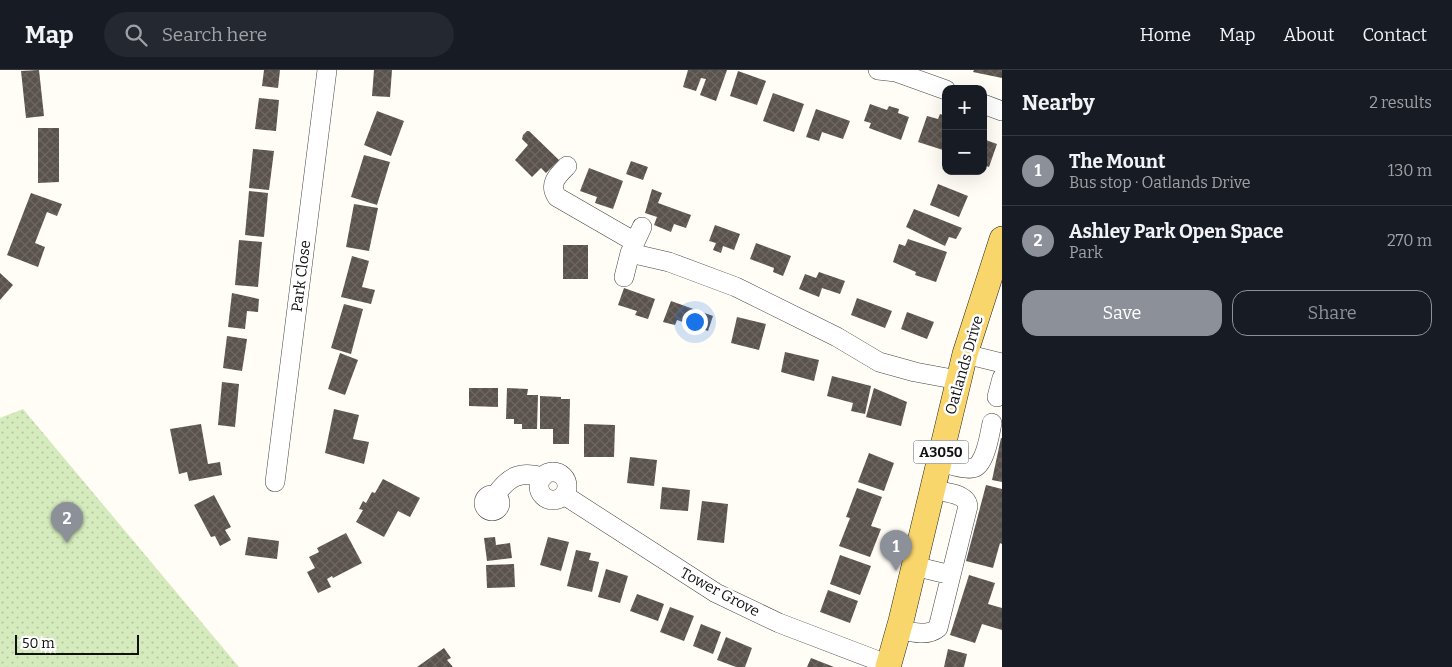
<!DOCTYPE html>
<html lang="en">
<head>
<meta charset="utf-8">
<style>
  body { margin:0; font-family:Bitter,serif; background:#242831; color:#f1f3f6 }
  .controls { position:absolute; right:15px; top:15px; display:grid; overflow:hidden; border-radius:10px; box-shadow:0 5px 20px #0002 }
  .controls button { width:45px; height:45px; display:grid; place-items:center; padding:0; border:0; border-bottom:1px solid #363941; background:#171b24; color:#f1f3f6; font:25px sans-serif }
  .scale { position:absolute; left:15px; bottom:12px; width:124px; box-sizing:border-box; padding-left:5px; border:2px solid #111; border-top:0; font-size:14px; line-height:18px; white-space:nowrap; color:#111; -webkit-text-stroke:4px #fff; paint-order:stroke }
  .you { position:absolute; left:694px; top:251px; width:18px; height:18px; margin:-12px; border:4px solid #fff; border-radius:50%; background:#1a73e8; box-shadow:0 0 0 8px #1a73e833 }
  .badge { display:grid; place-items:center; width:32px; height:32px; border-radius:50%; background:#8c9099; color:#fff; font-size:16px; font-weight:700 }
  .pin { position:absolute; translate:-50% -41px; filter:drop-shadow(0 1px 2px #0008) }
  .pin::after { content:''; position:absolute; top:26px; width:18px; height:15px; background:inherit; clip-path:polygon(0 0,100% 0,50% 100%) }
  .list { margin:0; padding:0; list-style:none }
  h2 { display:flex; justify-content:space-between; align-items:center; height:65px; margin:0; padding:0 20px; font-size:21px }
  h2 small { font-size:16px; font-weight:400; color:#9ea1a6 }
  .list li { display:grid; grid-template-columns:32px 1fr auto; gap:15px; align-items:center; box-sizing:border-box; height:70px; padding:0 20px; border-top:1px solid #363941 }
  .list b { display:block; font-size:19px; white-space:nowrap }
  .list p { margin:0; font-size:16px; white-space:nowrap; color:#9ea1a6 }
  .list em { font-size:16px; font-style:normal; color:#9ea1a6 }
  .actions { display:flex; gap:10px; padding:15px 20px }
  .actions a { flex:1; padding:11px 0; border:1px solid #8c9099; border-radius:15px; text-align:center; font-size:18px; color:#8c9099 }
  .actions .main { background:#8c9099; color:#fff }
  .icon { flex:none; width:28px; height:28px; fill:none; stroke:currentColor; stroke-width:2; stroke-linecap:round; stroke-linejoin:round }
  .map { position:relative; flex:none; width:1002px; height:597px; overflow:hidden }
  header { display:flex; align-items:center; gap:30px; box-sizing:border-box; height:70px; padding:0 25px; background:#171b24; border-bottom:1px solid #363941 }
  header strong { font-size:24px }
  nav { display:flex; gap:28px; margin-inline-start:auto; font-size:18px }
  .search { width:350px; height:45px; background:#242831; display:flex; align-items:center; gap:12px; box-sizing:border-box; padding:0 18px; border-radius:28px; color:#9ea1a6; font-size:19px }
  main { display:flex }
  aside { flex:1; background:#171b24 }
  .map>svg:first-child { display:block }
  .grass { fill:url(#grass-dots) }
  .building { fill:url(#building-cross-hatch) }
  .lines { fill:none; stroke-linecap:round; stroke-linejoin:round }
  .minor-casing { stroke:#444; stroke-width:20 }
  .major-casing { stroke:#222; stroke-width:26 }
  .minor { stroke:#fff; stroke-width:19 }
  .major { stroke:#f9d66b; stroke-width:25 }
  .labels { text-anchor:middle; stroke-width:5; stroke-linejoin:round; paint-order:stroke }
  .shield { fill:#fff; stroke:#585858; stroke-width:1 }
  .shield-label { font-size:14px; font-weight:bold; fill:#111 }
  .street-label { font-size:15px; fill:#111; stroke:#fff }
</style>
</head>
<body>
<header>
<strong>Map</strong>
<div class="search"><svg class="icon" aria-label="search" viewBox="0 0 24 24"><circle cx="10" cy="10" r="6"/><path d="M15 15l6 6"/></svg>Search here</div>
<nav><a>Home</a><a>Map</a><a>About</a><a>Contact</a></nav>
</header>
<main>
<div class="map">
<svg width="1002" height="597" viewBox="0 0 1002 597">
  <defs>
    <pattern id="grass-dots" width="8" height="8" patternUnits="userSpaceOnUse" patternTransform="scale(1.25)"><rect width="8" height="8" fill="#d5ebbd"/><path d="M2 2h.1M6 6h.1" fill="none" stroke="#b6c8a1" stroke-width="1.8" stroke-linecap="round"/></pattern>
    <pattern id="building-cross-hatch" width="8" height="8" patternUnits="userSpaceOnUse" patternTransform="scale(1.25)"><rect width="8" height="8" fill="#5a524d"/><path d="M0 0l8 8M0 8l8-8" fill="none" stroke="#6d6662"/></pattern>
  </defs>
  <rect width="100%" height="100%" fill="#fffdf5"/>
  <path class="grass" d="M 23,339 L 239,597 L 0,597 L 0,348 Z"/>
  <path class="building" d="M 39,0 L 44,46 L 26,48 L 21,1 Z
    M 264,0 L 280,0 L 278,18 L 262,16 Z
    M 374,0 L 392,0 L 390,27 L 372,26 Z
    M 688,0 L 727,0 L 716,31 L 700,25 L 706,9 L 701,8 L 696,21 L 683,17 Z
    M 974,0 L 1002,0 L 1002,8 L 973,2 Z
    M 738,1 L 766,11 L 757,35 L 730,26 Z
    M 773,23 L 804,34 L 794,62 L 763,51 Z
    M 259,28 L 279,30 L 276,61 L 255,59 Z
    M 870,34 L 887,40 L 889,36 L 899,39 L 898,43 L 909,47 L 901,70 L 869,58 L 871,53 L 864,51 Z
    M 816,39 L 850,51 L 843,69 L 822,62 L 819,71 L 806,67 Z
    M 377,41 L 404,51 L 391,86 L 364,75 Z
    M 940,44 L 946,46 L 946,71 L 943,80 L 918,72 L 927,46 L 938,49 Z
    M 38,58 L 59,58 L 59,112 L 38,113 Z
    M 527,61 L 529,61 L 559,90 L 546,103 L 541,98 L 532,107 L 515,90 L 528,75 L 522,69 L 523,65 Z
    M 983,69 L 997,74 L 989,97 L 983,95 Z
    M 253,79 L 274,81 L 269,120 L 249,118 Z
    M 364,85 L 390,92 L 377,135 L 351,127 Z
    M 631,91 L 648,97 L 643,110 L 626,104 Z
    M 589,98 L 623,111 L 613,139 L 595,133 L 597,127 L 580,121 Z
    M 938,114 L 968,126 L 959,147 L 930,135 Z
    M 652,119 L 662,123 L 658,133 L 691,145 L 686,158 L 674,154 L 671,162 L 654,155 L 657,147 L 645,143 Z
    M 249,121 L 268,123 L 264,167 L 245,165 Z
    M 31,123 L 62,134 L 57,146 L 47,142 L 35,173 L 45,177 L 38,197 L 7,185 Z
    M 354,134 L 378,138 L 369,181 L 346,177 Z
    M 914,139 L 962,158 L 956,169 L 949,167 L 945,176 L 906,157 Z
    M 715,155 L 740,164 L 734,180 L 723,176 L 721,183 L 713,180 L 716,173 L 709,171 Z
    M 908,169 L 947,182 L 936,212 L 915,205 L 916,202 L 893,192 L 899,174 L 905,176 Z
    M 239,170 L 262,172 L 258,217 L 235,215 Z
    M 756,173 L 791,186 L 783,206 L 773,202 L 774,198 L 750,189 Z
    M 563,175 L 588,175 L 588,209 L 563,209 Z
    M 352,186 L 369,191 L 362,217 L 375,220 L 371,234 L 341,227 Z
    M 819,202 L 845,211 L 840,224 L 822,218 L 819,227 L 799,219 L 805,204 L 816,208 Z
    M 0,203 L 13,215 L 0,230 Z
    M 624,218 L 655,229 L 648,249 L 635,245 L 637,241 L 618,235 Z
    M 232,223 L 259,229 L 258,242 L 247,241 L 245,259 L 228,257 Z
    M 857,228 L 892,241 L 885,258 L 851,245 Z
    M 671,231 L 713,246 L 708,261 L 677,250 L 675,255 L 663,252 Z
    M 344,234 L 363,239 L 351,284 L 331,278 Z
    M 907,242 L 934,252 L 927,269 L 901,259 Z
    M 737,247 L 766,254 L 759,280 L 731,273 Z
    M 227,266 L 247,269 L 242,301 L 223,298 Z
    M 785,282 L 819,290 L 814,311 L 781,302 Z
    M 340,283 L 358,290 L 345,325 L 328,319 Z
    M 832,306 L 871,316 L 865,344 L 851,341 L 853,333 L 827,326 Z
    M 222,312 L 239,314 L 235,357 L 218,355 Z
    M 469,318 L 498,318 L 498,337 L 469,336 Z
    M 507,318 L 528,319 L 527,325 L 538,325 L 537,359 L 522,359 L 522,354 L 514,354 L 514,349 L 506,349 Z
    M 874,318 L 907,332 L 901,356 L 866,347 Z
    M 540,326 L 561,327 L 561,329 L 570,329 L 569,374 L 553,374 L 553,359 L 540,359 Z
    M 334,339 L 359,345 L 353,369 L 369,372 L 364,394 L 325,383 Z
    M 201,354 L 208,394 L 220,392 L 222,405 L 189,411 L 187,402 L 179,404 L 170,359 Z
    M 584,354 L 615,355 L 614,387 L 584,387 Z
    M 1001,368 L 1002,368 L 1002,412 L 992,410 Z
    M 869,383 L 894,393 L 884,421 L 858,412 Z
    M 630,387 L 657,390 L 654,416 L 627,413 Z
    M 383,409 L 420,428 L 410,447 L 398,441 L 384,467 L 356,452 L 363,440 L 359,439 L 363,431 L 366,433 L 372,422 L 375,423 Z
    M 986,415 L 1002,419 L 1002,474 L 1000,473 L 993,498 L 966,491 Z
    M 662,417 L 690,420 L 688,441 L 660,439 Z
    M 857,418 L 882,427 L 871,456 L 881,459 L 870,487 L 839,476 L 850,448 L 846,447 Z
    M 214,425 L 231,457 L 225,460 L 231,470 L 220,476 L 215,466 L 211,467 L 194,435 Z
    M 702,431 L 728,434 L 724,473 L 697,470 Z
    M 346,463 L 362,493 L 333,508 L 332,506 L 327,509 L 331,517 L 318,523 L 307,502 L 315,498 L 309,487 L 319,482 L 317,478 Z
    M 248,467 L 279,471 L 277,489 L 245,485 Z
    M 495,467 L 496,475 L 510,473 L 512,488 L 487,491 L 484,468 Z
    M 548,467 L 569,472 L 561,501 L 540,495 Z
    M 576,480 L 591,483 L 589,490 L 599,492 L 592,522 L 567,516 Z
    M 840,485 L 871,496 L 860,525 L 830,514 Z
    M 514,494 L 515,517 L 487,518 L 486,495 Z
    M 606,499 L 628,506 L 620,533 L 598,527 Z
    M 969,505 L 995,513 L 988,534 L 1002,538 L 1002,560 L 982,554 L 975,573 L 950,565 Z
    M 828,520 L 858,531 L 850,553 L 820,542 Z
    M 637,524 L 664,534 L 658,551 L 630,541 Z
    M 670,537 L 694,546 L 684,571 L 660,562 Z
    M 701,554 L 721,562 L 713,584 L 693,576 Z
    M 726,567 L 752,578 L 745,597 L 736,597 L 717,590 Z
    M 444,578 L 451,588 L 447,590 L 453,597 L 417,597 Z
    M 948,579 L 967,584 L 964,597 L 944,597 Z
    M 811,588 L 834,597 L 807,597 Z"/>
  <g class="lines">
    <g class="minor-casing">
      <path id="minor" d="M 878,0 L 896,2 L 946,20
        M 983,34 L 1002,41
        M 567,96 C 558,105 548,114 557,127 L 635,172
        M 630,183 L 669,192 L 736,217 L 837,267 L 879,292 L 915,302 L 958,310
        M 624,207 L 630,183 L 642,157
        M 965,284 L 1002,293
        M 997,327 L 1002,308
        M 938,392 C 949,394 963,400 973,398 C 985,396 990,363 992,353
        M539 416a14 14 0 1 1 28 0a14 14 0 1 1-28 0Z
        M 275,412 L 327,0
        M 564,425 L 716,523 L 779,553 L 889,595
        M484 433a8 8 0 1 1 16 0a8 8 0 1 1-16 0Z
        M 495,426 C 508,407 520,400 543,407
        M 914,496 L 951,505
        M 899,559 C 911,562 927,567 938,558 L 968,436 C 966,423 943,422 932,420"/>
    </g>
    <g class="major-casing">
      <path id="major" d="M 888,597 L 901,551 L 965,284 L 1002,169"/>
    </g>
    <use href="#minor" class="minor"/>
    <use href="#major" class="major"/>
  </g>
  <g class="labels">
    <rect class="shield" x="913.5" y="370.5" width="55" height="23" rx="4"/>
    <g class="shield-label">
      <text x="941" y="387">A3050</text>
    </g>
    <g class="street-label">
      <text transform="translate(301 206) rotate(-83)" y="5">Park Close</text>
      <text transform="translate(964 295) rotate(-74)" y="5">Oatlands Drive</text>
      <text transform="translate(720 522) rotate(28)" y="5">Tower Grove</text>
    </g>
  </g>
</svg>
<div class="controls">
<button>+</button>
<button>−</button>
</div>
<div class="scale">50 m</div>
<div class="you"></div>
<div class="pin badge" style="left:896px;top:501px">1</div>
<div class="pin badge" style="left:67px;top:473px">2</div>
</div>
<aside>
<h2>Nearby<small>2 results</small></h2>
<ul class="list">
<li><span class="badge">1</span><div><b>The Mount</b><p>Bus stop · Oatlands Drive</p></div><em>130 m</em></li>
<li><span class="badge">2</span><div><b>Ashley Park Open Space</b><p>Park</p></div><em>270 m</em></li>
</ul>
<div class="actions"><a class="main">Save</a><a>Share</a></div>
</aside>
</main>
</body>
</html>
